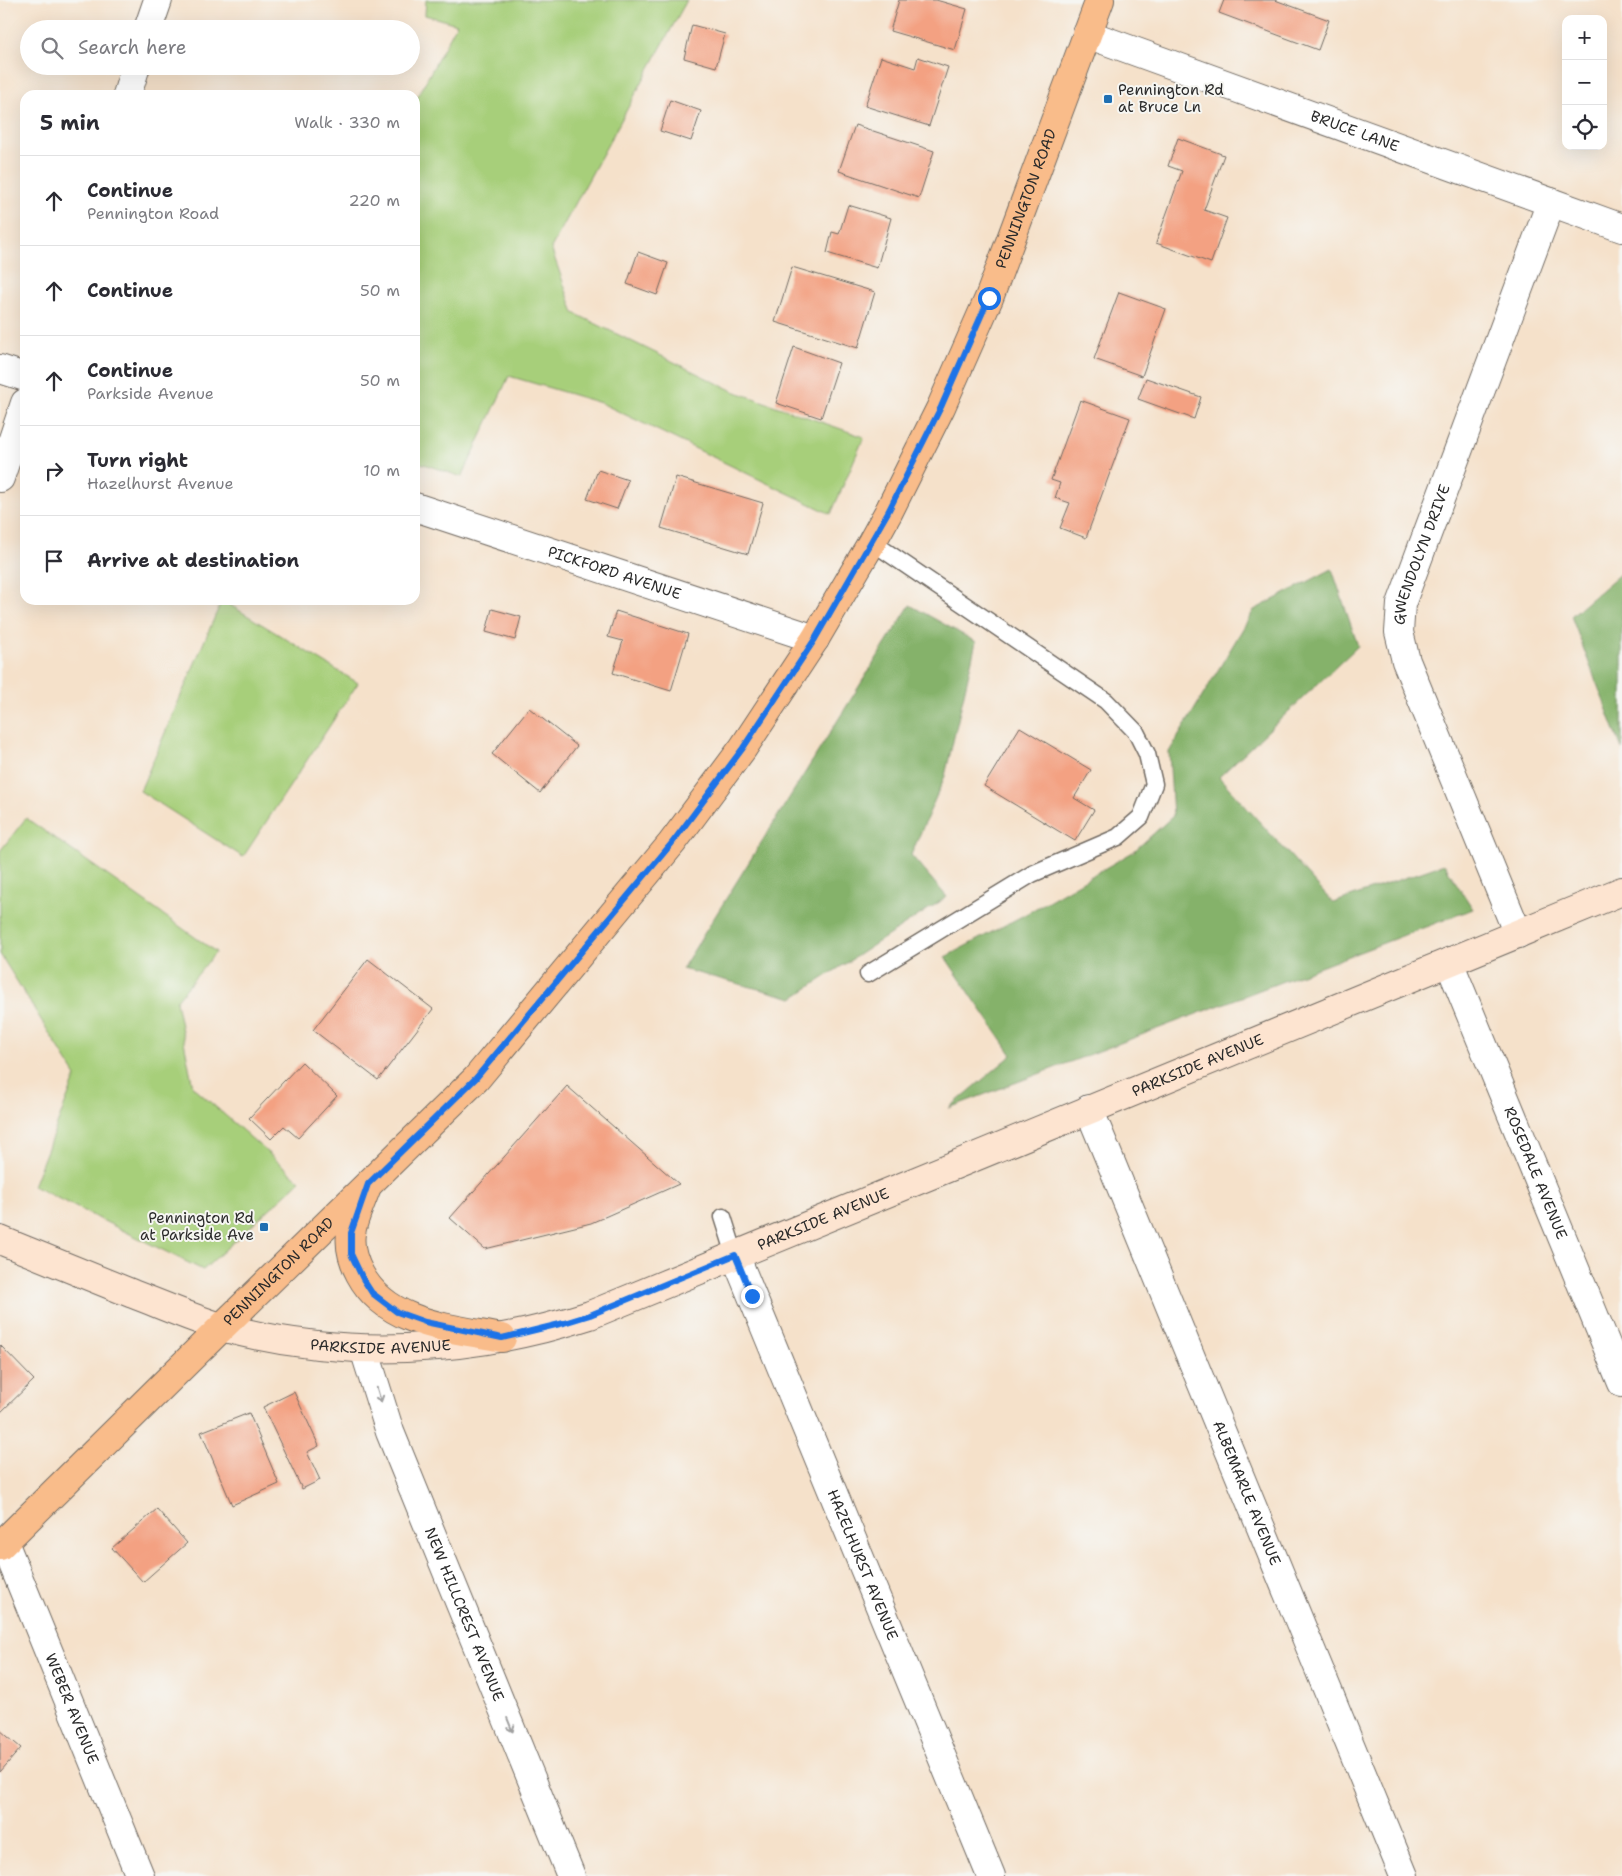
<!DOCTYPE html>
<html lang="en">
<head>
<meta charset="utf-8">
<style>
  body { margin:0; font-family:"Shantell Sans",sans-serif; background:#f7f7f7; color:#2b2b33 }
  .controls { position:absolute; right:15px; top:15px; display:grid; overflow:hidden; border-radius:10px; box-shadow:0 5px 20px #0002 }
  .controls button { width:45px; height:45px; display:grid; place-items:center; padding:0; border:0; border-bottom:1px solid #e1e1e2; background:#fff; color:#2b2b33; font:25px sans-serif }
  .stop { position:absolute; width:15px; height:15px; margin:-11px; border:4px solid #1a73e8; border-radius:50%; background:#fff }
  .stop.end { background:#1a73e8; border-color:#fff; box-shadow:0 1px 5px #0008 }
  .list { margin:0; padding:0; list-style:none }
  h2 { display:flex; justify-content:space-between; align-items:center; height:65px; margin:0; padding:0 20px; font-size:21px }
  h2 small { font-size:16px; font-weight:400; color:#7c7c81 }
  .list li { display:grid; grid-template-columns:32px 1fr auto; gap:15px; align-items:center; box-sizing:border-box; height:90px; padding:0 20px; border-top:1px solid #e1e1e2 }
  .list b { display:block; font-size:19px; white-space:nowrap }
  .list p { margin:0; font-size:16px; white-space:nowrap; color:#7c7c81 }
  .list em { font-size:16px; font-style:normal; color:#7c7c81 }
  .icon { flex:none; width:28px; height:28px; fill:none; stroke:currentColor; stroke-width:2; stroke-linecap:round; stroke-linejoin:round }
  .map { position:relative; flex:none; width:1622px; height:1876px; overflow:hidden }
  .search { position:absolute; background:#fff; box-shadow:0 5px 20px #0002; left:20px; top:20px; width:400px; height:55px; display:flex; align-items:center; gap:12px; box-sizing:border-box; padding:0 18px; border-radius:28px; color:#7c7c81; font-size:19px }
  .panel { position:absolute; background:#fff; box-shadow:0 5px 20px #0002; left:20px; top:90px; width:400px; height:515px; border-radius:15px }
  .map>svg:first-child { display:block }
  .green { fill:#a7cf7a; stroke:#697d52 }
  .forest { fill:#85b26a; stroke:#586e4a }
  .building { fill:#f3a182 }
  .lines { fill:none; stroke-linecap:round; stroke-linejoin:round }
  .lane-casing { stroke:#726b63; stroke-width:19 }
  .street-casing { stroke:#726b63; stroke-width:30 }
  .secondary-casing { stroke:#726b63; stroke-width:30 }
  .primary-casing { stroke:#726b63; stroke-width:30 }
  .lane { stroke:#fff; stroke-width:16 }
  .street { stroke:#fff; stroke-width:28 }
  .secondary { stroke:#fde4d0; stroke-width:28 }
  .primary { stroke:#f9bc8a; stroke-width:28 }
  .oneway { stroke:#a0a0a0 }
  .route { stroke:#1a73e8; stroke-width:6 }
  .poi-dot { fill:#1f6fb2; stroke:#f6f6f2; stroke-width:2 }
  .labels { text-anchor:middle; stroke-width:4; stroke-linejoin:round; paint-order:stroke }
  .poi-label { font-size:15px; fill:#2b2b2b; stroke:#f6f6f2; text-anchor:start }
  .street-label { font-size:15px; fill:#2b2b2b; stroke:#f6f6f2 }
</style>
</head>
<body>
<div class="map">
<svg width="1622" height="1876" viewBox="0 0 1622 1876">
  <rect width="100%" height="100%" fill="#f6f6f2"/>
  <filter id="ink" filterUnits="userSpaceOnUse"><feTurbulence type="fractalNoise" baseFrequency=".02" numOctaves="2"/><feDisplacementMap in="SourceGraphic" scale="10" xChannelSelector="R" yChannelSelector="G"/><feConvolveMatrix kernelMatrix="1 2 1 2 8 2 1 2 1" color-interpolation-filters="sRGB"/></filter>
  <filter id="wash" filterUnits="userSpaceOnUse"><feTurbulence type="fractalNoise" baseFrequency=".0096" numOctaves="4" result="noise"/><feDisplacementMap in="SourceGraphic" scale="20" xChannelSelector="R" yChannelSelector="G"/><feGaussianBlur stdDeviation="1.12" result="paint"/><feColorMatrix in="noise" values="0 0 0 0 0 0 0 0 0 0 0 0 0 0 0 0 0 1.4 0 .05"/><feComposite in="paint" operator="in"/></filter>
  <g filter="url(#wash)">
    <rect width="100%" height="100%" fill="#f5e1ca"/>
    <path class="green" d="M 426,0 L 687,0 L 551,248 L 574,313 L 733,391 L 864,437 L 831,514 L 601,403 L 509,376 L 462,477 L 415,461 L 415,101 L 457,24 L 425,15 Z
      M 222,600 L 358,683 L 243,857 L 140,791 Z
      M 26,818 L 216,952 L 176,1001 L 193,1087 L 300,1181 L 203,1270 L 33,1186 L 76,1076 L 0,954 L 0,851 Z"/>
    <path class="forest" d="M 1332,569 L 1358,646 L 1219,777 L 1333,903 L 1444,864 L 1473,909 L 949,1108 L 1012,1055 L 945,957 L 1024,915 L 1133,852 L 1173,816 L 1169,752 L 1254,610 Z
      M 1622,572 L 1622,749 L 1571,616 Z
      M 910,605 L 976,642 L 945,776 L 911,855 L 947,897 L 793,998 L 682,969 Z"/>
    <g id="blocks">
      <path class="building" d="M 899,0 L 936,0 L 967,9 L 955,50 L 890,31 Z
        M 1224,0 L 1275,0 L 1329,20 L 1318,50 L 1219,13 Z
        M 692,25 L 725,34 L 716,67 L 684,58 Z
        M 881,57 L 915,68 L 918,57 L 948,67 L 929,126 L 865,106 Z
        M 670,100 L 701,111 L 691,141 L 660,131 Z
        M 855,125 L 934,151 L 919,198 L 839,171 Z
        M 1178,138 L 1224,155 L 1204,210 L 1227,218 L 1211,263 L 1156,243 L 1182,171 L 1168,166 Z
        M 848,205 L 891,218 L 877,268 L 827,253 L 832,232 L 839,234 Z
        M 638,252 L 668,263 L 657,295 L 627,284 Z
        M 792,267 L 875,292 L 858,348 L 775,322 Z
        M 1119,292 L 1166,309 L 1142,376 L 1094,359 Z
        M 794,347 L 839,363 L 821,418 L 776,403 Z
        M 1146,378 L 1201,397 L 1194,419 L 1138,399 Z
        M 1080,400 L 1130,418 L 1086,538 L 1060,528 L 1070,503 L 1055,498 L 1060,483 L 1051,480 Z
        M 598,470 L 628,480 L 617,509 L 587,499 Z
        M 676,477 L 763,503 L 748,554 L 661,528 Z
        M 492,609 L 521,617 L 515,640 L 486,632 Z
        M 616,611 L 688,634 L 671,691 L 613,673 L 623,641 L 608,637 Z
        M 529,708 L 577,746 L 540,793 L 492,754 Z
        M 1020,727 L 1091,770 L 1074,798 L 1094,810 L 1075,841 L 984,786 Z
        M 368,959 L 433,1009 L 378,1080 L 313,1030 Z
        M 302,1062 L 337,1096 L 298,1138 L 284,1126 L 271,1139 L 249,1118 Z
        M 567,1086 L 679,1184 L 591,1223 L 485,1249 L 450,1218 Z
        M 0,1345 L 34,1380 L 0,1413 Z
        M 294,1392 L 319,1446 L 307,1452 L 320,1480 L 302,1489 L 263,1407 Z
        M 249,1413 L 279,1484 L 232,1505 L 201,1432 Z
        M 157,1509 L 187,1543 L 143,1582 L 112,1548 Z
        M 0,1730 L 21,1748 L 0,1772 Z"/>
    </g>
  </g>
  <g filter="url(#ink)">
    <use href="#blocks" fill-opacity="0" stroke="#726b63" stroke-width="1"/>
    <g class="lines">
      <g class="lane-casing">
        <path id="lane" d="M 868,974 L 1032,874 L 1118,837 L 1141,817 L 1154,784 L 1147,754 L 1136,732 L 1106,701 L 872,542
          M 723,1217 L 735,1255"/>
      </g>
      <g class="street-casing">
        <g id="street">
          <path d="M 148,29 L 158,0"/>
          <path id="s1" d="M 1087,34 L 1622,228"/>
          <path d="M 127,95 L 136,66"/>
          <path d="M 0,369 L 25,377"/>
          <path d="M 0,478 L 25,403"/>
          <path id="s2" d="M 415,507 L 815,639"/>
          <path id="s3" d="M 1518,934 L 1406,661 L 1399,632 L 1401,604 L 1551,202"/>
          <path id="s4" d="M 1449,962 L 1622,1383"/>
          <path id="s5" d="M 1089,1109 L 1404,1876"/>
          <path id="s6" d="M 735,1255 L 991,1876"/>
          <path id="s7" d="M 364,1349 L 390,1432 L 571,1876"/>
          <path id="s8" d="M 4,1542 L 140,1876"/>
        </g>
      </g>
      <g class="secondary-casing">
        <g id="secondary">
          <path id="s9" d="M 0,1240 C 44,1258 89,1276 133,1294 C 162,1305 191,1318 221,1327 C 343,1360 470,1354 590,1315 L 1622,891"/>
        </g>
      </g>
      <g class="primary-casing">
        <g id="primary">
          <path d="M 366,1189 C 361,1203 353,1219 351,1233 C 349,1248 353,1261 360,1274 C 387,1325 452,1328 502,1338"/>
          <path id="s10" d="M 0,1546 L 222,1327 L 476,1079 L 672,843 L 743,748 L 815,639 L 872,542 L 888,513 L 941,407 L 989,298 L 1100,0"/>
        </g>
      </g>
      <use href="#lane" class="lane"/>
      <use href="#street" class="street"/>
      <use href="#secondary" class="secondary"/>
      <use href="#primary" class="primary"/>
    </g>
    <defs><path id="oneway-shaft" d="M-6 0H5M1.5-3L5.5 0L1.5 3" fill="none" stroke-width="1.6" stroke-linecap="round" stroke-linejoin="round" transform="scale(1.25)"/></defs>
    <g class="oneway">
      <use href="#oneway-shaft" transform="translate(379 1395) rotate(73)"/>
      <use href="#oneway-shaft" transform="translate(510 1725) rotate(68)"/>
    </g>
  </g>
  <g class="lines" filter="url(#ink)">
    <path class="route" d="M 752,1296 L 735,1255 L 590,1315 L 564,1323 L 502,1338 L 425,1322 L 397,1312 L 372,1293 L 363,1279 L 351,1254 L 351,1233 L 368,1184 L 476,1078 L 672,843 L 743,748 L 815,639 L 888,512 L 941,407 L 989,298"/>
  </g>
  <g class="poi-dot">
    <rect x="1103" y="94" width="10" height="10" rx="2.5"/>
    <rect x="259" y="1222" width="10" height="10" rx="2.5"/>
  </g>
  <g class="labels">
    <g class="poi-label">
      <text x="1118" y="95">Pennington Rd<tspan x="1118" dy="17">at Bruce Ln</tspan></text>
      <text x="254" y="1223" text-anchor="end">Pennington Rd<tspan x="254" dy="17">at Parkside Ave</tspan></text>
    </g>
    <g class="street-label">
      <text dy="5" stroke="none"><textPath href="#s1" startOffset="285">BRUCE LANE</textPath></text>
      <text dy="5" stroke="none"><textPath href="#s10" startOffset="1712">PENNINGTON ROAD</textPath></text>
      <text dy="5" stroke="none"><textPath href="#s3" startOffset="406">GWENDOLYN DRIVE</textPath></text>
      <text dy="5" stroke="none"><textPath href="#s2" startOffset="210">PICKFORD AVENUE</textPath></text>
      <text dy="5" stroke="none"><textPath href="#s9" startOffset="1269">PARKSIDE AVENUE</textPath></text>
      <text dy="5" stroke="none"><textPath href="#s4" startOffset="228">ROSEDALE AVENUE</textPath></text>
      <text dy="5" stroke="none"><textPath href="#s9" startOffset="864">PARKSIDE AVENUE</textPath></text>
      <text dy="5" stroke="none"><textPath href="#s10" startOffset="391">PENNINGTON ROAD</textPath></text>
      <text dy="5" stroke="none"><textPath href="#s9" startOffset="399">PARKSIDE AVENUE</textPath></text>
      <text dy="5" stroke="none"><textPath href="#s5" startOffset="415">ALBEMARLE AVENUE</textPath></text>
      <text dy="5" stroke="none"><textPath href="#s6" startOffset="335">HAZELHURST AVENUE</textPath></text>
      <text dy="5" stroke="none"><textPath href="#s7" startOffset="284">NEW HILLCREST AVENUE</textPath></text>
      <text dy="5" stroke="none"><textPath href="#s8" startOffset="180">WEBER AVENUE</textPath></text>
    </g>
  </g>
</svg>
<div class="controls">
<button>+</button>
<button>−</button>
<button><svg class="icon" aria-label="locate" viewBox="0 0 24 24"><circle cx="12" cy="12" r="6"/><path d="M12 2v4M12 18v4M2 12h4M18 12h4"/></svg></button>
</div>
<div class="stop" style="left:989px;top:298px"></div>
<div class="stop end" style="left:752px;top:1296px"></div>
<div class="search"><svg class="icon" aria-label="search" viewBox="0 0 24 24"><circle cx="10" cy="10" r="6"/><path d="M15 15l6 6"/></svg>Search here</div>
<section class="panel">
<h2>5 min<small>Walk · 330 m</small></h2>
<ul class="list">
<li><svg class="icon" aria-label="ahead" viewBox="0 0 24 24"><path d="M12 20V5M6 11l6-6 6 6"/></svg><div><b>Continue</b><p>Pennington Road</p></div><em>220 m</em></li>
<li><svg class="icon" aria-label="ahead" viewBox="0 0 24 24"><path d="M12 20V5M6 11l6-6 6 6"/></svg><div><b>Continue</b></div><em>50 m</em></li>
<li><svg class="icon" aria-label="ahead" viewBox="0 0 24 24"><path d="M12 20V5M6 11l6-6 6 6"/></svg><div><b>Continue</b><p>Parkside Avenue</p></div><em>50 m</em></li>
<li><svg class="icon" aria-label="right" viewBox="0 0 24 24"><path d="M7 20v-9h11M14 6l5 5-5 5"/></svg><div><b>Turn right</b><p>Hazelhurst Avenue</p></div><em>10 m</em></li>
<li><svg class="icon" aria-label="arrive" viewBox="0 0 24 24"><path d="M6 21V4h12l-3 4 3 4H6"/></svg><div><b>Arrive at destination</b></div></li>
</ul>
</section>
</div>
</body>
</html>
